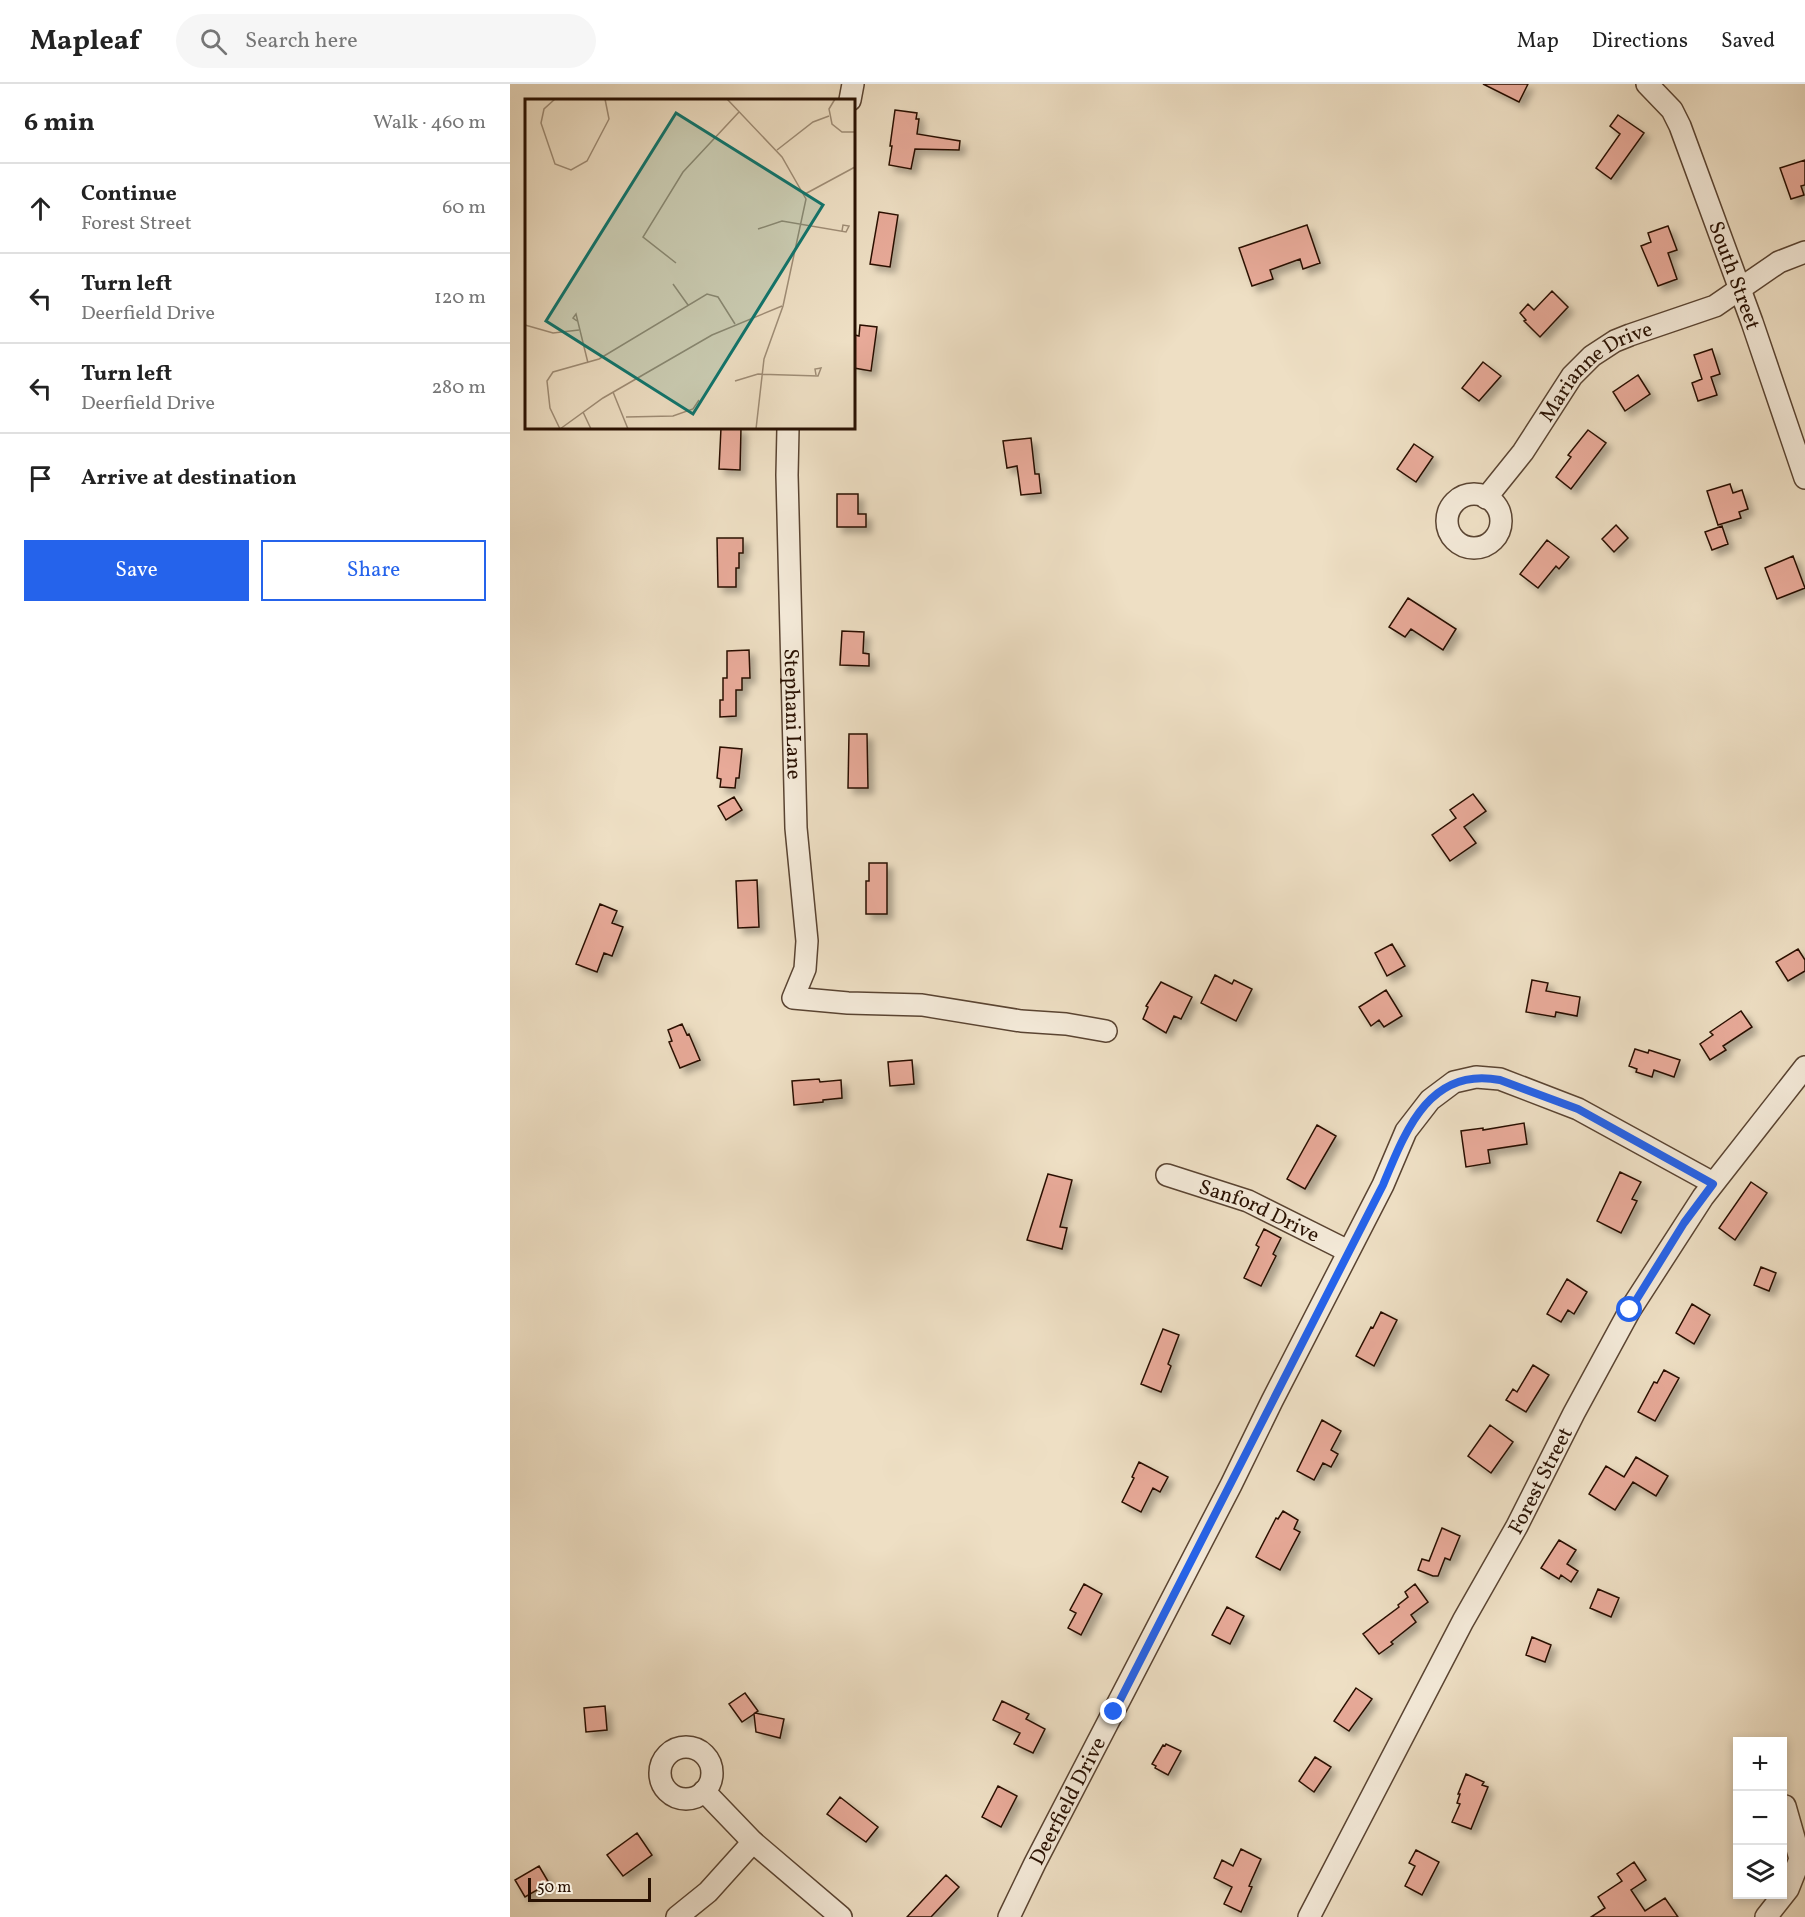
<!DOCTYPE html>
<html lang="en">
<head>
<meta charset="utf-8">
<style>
  body { margin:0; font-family:Vollkorn,serif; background:#f6f6f6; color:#222 }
  .controls { position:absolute; right:18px; bottom:18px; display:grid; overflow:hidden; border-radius:0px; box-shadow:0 3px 9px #0003 }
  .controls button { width:54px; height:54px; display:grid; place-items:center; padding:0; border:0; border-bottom:2px solid #e0e0e0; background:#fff; color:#222; font:30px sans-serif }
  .scale { position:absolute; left:18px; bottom:15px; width:123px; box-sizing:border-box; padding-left:6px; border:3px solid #291102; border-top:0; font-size:16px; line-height:21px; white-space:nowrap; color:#291102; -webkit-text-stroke:4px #f4ead9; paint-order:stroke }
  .stop { position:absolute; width:18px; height:18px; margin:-14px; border:4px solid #2563eb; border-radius:50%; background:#fff }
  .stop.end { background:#2563eb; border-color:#fff; box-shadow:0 2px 6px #0008 }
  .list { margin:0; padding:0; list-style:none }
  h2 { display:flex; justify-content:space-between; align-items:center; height:78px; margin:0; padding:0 24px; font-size:26px }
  h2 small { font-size:20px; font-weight:400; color:#767676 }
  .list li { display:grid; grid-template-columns:39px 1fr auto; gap:18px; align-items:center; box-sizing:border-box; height:90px; padding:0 24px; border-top:2px solid #e0e0e0 }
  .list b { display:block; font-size:22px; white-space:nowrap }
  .list p { margin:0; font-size:20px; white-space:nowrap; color:#767676 }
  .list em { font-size:20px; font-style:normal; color:#767676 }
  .actions { display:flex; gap:12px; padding:18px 24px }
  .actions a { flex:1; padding:14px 0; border:2px solid #2563eb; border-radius:0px; text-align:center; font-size:21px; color:#2563eb }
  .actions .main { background:#2563eb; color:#fff }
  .icon { flex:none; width:33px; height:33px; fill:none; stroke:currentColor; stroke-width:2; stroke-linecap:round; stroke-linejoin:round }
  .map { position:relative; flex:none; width:1295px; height:1833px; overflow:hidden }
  header { display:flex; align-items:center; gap:36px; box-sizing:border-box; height:84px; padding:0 30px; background:#fff; border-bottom:2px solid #e0e0e0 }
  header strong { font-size:28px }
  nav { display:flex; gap:33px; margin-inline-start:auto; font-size:21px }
  .search { width:420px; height:54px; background:#f6f6f6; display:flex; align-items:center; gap:15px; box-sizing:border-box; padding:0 21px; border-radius:33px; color:#767676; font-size:22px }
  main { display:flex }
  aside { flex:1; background:#fff }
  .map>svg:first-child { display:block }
  .building { fill:#e8aa99; stroke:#291102; stroke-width:1.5; filter:url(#shadow) }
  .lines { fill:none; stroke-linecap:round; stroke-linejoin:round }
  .minor-casing { stroke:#5a4432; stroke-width:24 }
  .minor { stroke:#f4ead9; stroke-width:21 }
  .route { stroke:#2563eb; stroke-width:8 }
  .labels { text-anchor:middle; stroke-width:6; stroke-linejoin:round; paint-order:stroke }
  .street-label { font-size:21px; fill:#291102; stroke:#f4ead9 }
  .inset-road { fill:none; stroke:#9f8d76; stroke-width:1.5 }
  .view { fill:#0f766e; fill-opacity:0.15; stroke:#0f766e; stroke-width:3 }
  .inset-edge { fill:none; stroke:#291102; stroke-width:3 }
</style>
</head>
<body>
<header>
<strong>Mapleaf</strong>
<div class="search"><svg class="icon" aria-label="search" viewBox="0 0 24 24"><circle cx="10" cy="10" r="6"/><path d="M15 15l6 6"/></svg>Search here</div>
<nav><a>Map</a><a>Directions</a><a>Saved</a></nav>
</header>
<main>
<aside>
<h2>6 min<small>Walk · 460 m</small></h2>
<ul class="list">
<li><svg class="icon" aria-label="ahead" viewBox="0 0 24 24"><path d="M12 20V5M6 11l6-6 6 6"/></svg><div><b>Continue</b><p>Forest Street</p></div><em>60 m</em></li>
<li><svg class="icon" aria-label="left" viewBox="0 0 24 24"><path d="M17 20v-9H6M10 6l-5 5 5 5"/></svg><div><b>Turn left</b><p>Deerfield Drive</p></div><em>120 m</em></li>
<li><svg class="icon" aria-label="left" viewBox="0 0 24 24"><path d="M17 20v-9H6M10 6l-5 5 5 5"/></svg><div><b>Turn left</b><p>Deerfield Drive</p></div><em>280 m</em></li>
<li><svg class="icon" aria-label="arrive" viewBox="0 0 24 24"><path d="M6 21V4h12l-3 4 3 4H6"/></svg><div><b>Arrive at destination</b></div></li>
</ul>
<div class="actions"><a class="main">Save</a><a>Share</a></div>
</aside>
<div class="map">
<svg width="1295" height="1833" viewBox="0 0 1295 1833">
  <defs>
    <filter id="shadow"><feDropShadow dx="5.5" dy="5.5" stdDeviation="3" flood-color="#0004"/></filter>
  </defs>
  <rect width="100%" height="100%" fill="#eedfc4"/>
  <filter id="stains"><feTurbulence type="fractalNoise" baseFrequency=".00333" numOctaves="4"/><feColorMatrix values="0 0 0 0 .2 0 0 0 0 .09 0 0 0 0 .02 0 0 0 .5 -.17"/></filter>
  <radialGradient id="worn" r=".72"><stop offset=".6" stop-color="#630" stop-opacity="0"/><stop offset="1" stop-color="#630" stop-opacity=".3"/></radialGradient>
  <path class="building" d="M 973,0 L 1018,0 L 1009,18 Z
    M 385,26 L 407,29 L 406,35 L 409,35 L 407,50 L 450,57 L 449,66 L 405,65 L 401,85 L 379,81 L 382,62 L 380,62 Z
    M 1108,31 L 1134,49 L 1101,95 L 1086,84 L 1110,50 L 1100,42 Z
    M 1295,76 L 1295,101 L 1291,102 L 1294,111 L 1281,115 L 1270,84 Z
    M 369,128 L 388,131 L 380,183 L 360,180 Z
    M 797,141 L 810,179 L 793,185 L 790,175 L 760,186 L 763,195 L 742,202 L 729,164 Z
    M 1158,142 L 1167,166 L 1158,169 L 1167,195 L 1148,202 L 1131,162 L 1141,158 L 1138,149 Z
    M 1042,207 L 1058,223 L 1030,253 L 1014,237 L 1016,236 L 1010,229 L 1018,220 L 1024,226 Z
    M 350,241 L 367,243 L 361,287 L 344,284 L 345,251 L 349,252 Z
    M 1202,265 L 1210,290 L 1201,293 L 1207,311 L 1188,317 L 1182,299 L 1192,295 L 1184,271 Z
    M 973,278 L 991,292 L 969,317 L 952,304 Z
    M 1128,291 L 1140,310 L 1115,327 L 1103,308 Z
    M 211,344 L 231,344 L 230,386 L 209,385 Z
    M 1078,346 L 1096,359 L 1061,405 L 1046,393 L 1061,373 L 1058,371 Z
    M 521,354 L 525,390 L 529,390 L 531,409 L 511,411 L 507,382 L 497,384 L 493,357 Z
    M 904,360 L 923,373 L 906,398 L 887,385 Z
    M 1220,400 L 1223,409 L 1232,406 L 1238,425 L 1229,428 L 1231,434 L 1208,441 L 1197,407 Z
    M 327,410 L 348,410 L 348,430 L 356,430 L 356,443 L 327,443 Z
    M 1106,441 L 1118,454 L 1104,468 L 1092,455 Z
    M 1212,442 L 1218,460 L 1202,466 L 1195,448 Z
    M 207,454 L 233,454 L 233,469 L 229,469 L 229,484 L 226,484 L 226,503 L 208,503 Z
    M 1037,456 L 1059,473 L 1049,485 L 1046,482 L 1028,504 L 1010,490 Z
    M 1283,472 L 1295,504 L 1267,515 L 1255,484 Z
    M 898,514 L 946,545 L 933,566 L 901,545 L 895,553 L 879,543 Z
    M 332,547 L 354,548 L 353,569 L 359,570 L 359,582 L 330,581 Z
    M 239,566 L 240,594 L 232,594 L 232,606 L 226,606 L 226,632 L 210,633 L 210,616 L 213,616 L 213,594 L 217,594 L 217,567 Z
    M 339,650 L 357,650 L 358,704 L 338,704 Z
    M 210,663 L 232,665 L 229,694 L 226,694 L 225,704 L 210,703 L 211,695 L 207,694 Z
    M 963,710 L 976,727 L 954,743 L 966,759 L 940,777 L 922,751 L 946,734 L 940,726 Z
    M 224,713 L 232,726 L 216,736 L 208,722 Z
    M 359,779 L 377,779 L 377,830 L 356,830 L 356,797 L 359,797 Z
    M 247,796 L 249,843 L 228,844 L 226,797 Z
    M 90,820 L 107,827 L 102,839 L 113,843 L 102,872 L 94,869 L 87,888 L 66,880 Z
    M 882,860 L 895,882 L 877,892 L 865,869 Z
    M 1288,865 L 1295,876 L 1295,887 L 1278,897 L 1266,878 Z
    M 705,891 L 722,900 L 724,896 L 742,905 L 726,937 L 691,919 Z
    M 1022,896 L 1038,899 L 1036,907 L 1070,913 L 1067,932 L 1046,928 L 1045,933 L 1016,928 Z
    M 651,898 L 682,913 L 671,935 L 664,932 L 656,949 L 633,935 L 638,923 L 636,922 Z
    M 876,906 L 892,932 L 874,943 L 869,936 L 861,942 L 849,923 Z
    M 1231,927 L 1242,943 L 1213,962 L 1216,966 L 1200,976 L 1190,960 L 1203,951 L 1200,948 Z
    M 172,940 L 177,951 L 179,950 L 190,976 L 170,984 L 159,958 L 162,957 L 158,946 Z
    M 1125,965 L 1138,969 L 1139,966 L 1170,976 L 1164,993 L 1144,986 L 1142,993 L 1126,988 L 1127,985 L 1119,982 Z
    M 402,976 L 404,1000 L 380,1002 L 378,978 Z
    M 309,995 L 310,998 L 331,996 L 332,1014 L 313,1016 L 313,1018 L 284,1021 L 282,997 Z
    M 1014,1039 L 1017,1060 L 978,1066 L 980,1079 L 956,1083 L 951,1047 L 973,1044 L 973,1046 Z
    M 807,1041 L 826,1052 L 795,1105 L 777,1095 Z
    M 1110,1088 L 1131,1098 L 1122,1115 L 1127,1117 L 1111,1149 L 1087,1137 Z
    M 538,1090 L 562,1096 L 550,1143 L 557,1144 L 552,1165 L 517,1156 Z
    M 1241,1098 L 1257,1109 L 1225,1156 L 1209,1144 Z
    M 754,1145 L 771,1154 L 763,1170 L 766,1172 L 751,1202 L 734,1194 L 749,1163 L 746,1161 Z
    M 1251,1183 L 1266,1189 L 1259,1207 L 1244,1201 Z
    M 1057,1195 L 1077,1208 L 1064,1230 L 1058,1226 L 1051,1238 L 1037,1230 Z
    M 1182,1220 L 1200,1231 L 1184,1260 L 1166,1249 Z
    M 871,1228 L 887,1236 L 864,1282 L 846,1272 L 861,1243 L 863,1244 Z
    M 653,1245 L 669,1251 L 658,1280 L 661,1282 L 651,1308 L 631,1300 Z
    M 1023,1281 L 1039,1291 L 1016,1328 L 996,1316 L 1003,1305 L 1007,1308 Z
    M 1154,1286 L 1169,1294 L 1145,1337 L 1128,1328 L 1144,1298 L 1147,1299 Z
    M 812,1336 L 831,1347 L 821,1366 L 828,1370 L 821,1383 L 813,1379 L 804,1396 L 787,1387 Z
    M 980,1341 L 1003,1358 L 981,1389 L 958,1372 Z
    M 1126,1373 L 1158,1392 L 1146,1412 L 1123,1398 L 1105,1426 L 1079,1410 L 1096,1382 L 1114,1393 Z
    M 629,1378 L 658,1393 L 650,1408 L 643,1404 L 631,1428 L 612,1418 L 624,1394 L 622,1393 Z
    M 773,1427 L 788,1436 L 784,1445 L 790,1448 L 770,1486 L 746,1473 L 766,1434 L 768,1435 Z
    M 932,1444 L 950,1452 L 940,1476 L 935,1474 L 928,1492 L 923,1492 L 908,1486 L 912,1475 L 919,1477 Z
    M 1049,1456 L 1066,1466 L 1057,1480 L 1068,1487 L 1061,1498 L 1051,1491 L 1049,1495 L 1031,1484 Z
    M 574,1500 L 592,1510 L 571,1551 L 558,1544 L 566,1529 L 560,1526 Z
    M 905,1500 L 918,1518 L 901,1531 L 906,1538 L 881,1558 L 883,1560 L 869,1570 L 853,1550 L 889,1523 L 888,1521 L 898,1513 L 895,1508 Z
    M 1088,1505 L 1109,1514 L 1101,1533 L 1080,1524 Z
    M 717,1523 L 734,1532 L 720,1560 L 702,1551 Z
    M 1022,1553 L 1041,1561 L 1035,1578 L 1016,1571 Z
    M 846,1604 L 862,1615 L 839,1647 L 824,1637 Z
    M 235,1609 L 248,1627 L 245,1629 L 274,1635 L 270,1654 L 246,1648 L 244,1630 L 232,1638 L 219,1620 Z
    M 492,1617 L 519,1630 L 516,1635 L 535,1645 L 523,1669 L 504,1660 L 510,1649 L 483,1636 Z
    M 95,1622 L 97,1646 L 76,1648 L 74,1624 Z
    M 656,1660 L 671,1667 L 658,1691 L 645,1684 L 646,1682 L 642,1680 L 653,1661 L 655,1662 Z
    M 805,1673 L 821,1683 L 804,1708 L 789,1697 Z
    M 956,1690 L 974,1698 L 972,1701 L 978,1703 L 961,1745 L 942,1738 L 950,1720 L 947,1719 L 950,1710 L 948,1710 Z
    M 488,1702 L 507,1712 L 491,1743 L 472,1733 Z
    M 330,1713 L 368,1743 L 356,1758 L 317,1730 Z
    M 127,1749 L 142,1771 L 113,1792 L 97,1771 Z
    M 731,1765 L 751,1775 L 739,1802 L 742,1803 L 731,1828 L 714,1820 L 722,1803 L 704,1794 L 712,1776 L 723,1782 Z
    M 906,1766 L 929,1778 L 912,1811 L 895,1802 L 905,1782 L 899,1779 Z
    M 1124,1778 L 1136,1796 L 1121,1806 L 1135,1827 L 1155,1814 L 1168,1833 L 1081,1833 L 1095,1824 L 1088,1813 L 1112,1797 L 1107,1790 Z
    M 29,1782 L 39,1799 L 15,1813 L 5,1796 Z
    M 436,1791 L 449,1803 L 421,1833 L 397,1833 Z"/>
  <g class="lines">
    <g class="minor-casing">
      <g id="minor">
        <path id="s1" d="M 1137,0 L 1162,26 L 1170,42 L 1242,238 L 1295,394"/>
        <path d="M 340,16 L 343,0"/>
        <path id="s2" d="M 278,344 L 277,391 L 286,744 L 297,857 L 295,885 L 283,914 L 338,919 L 412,921 L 511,937 L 556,940 L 596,947"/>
        <circle cx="964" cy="437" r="27"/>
        <path id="s3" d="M 976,414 L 1013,368 L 1062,292 L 1082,272 L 1105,257 L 1120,251 L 1205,222 L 1269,178 L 1295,168"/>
        <path id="s4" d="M 657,1091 L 738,1117 L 838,1167"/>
        <circle cx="176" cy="1689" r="26"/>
        <path d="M 194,1707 L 243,1758 L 331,1833"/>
        <path d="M 167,1833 L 198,1808 L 243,1758"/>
        <path id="s5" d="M 499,1833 L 525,1779 L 721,1401 L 762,1317 L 873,1101 L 896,1047 L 920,1016 L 944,998 L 966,993 L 990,995 L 1068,1025 L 1203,1099"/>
        <path id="s6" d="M 799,1833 L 953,1537 L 1007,1442 L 1064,1329 L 1120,1226 L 1193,1113 L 1295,983"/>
        <path d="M 1256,1833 L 1278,1805 L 1290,1775 L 1275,1722"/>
      </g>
    </g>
    <use href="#minor" class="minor"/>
  </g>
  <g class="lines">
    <path class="route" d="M 604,1628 L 873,1101 C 895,1048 919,982 990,996 L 1068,1025 L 1203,1100 L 1174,1139 L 1120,1226"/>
  </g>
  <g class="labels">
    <g class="street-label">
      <text dy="7" stroke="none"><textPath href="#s1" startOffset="213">South Street</textPath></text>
      <text dy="7" stroke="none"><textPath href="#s3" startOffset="171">Marianne Drive</textPath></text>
      <text dy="7" stroke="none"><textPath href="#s2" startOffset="286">Stephani Lane</textPath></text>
      <text dy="7" stroke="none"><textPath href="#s4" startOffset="99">Sanford Drive</textPath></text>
      <text dy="7" stroke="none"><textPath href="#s6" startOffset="494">Forest Street</textPath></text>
      <text dy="7" stroke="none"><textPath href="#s5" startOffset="130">Deerfield Drive</textPath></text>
    </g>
  </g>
  <g transform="translate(15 15)">
    <rect width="330" height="330" fill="#eedfc4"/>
    <path class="inset-road" d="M 30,0 L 19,10 L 16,24 L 30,65 L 46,71 L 62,62 L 84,20 L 80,0M 202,0 L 257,58 L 281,100 L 258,207 L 239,260 L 231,330M 310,0 L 304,10 L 307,25 L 317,33 L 330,33M 252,51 L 288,23 L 304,17M 280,95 L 330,68M 233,130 L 257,122 L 321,133 L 324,127 L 318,126 L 317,132M 151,164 L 118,138 L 158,73 L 214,13M 148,185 L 163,206M 52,222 L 48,219 L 51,215 L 63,264M 0,226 L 28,234 L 54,231M 330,263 L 330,282M 210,282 L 233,275 L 293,277 L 296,269 L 290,270 L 291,276M 88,293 L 103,330M 58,313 L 66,330M 101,318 L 148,317 L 168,310 L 174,301M 35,330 L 25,309 L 22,282 L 28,273 L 74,260 L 182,195 L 193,198 L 210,225M 35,330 L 78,299 L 187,236 L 257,207"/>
    <path class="view" d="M 151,14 L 298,106 L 168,315 L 21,222 Z"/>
    <rect width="330" height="330" class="inset-edge"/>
  </g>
  <rect width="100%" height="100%" filter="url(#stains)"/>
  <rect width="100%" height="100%" fill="url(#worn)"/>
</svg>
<div class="controls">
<button>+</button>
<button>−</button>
<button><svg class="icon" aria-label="layers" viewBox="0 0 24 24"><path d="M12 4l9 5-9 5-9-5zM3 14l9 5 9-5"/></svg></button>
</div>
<div class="scale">50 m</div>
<div class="stop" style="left:1120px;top:1226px"></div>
<div class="stop end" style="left:604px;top:1628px"></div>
</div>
</main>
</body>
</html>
